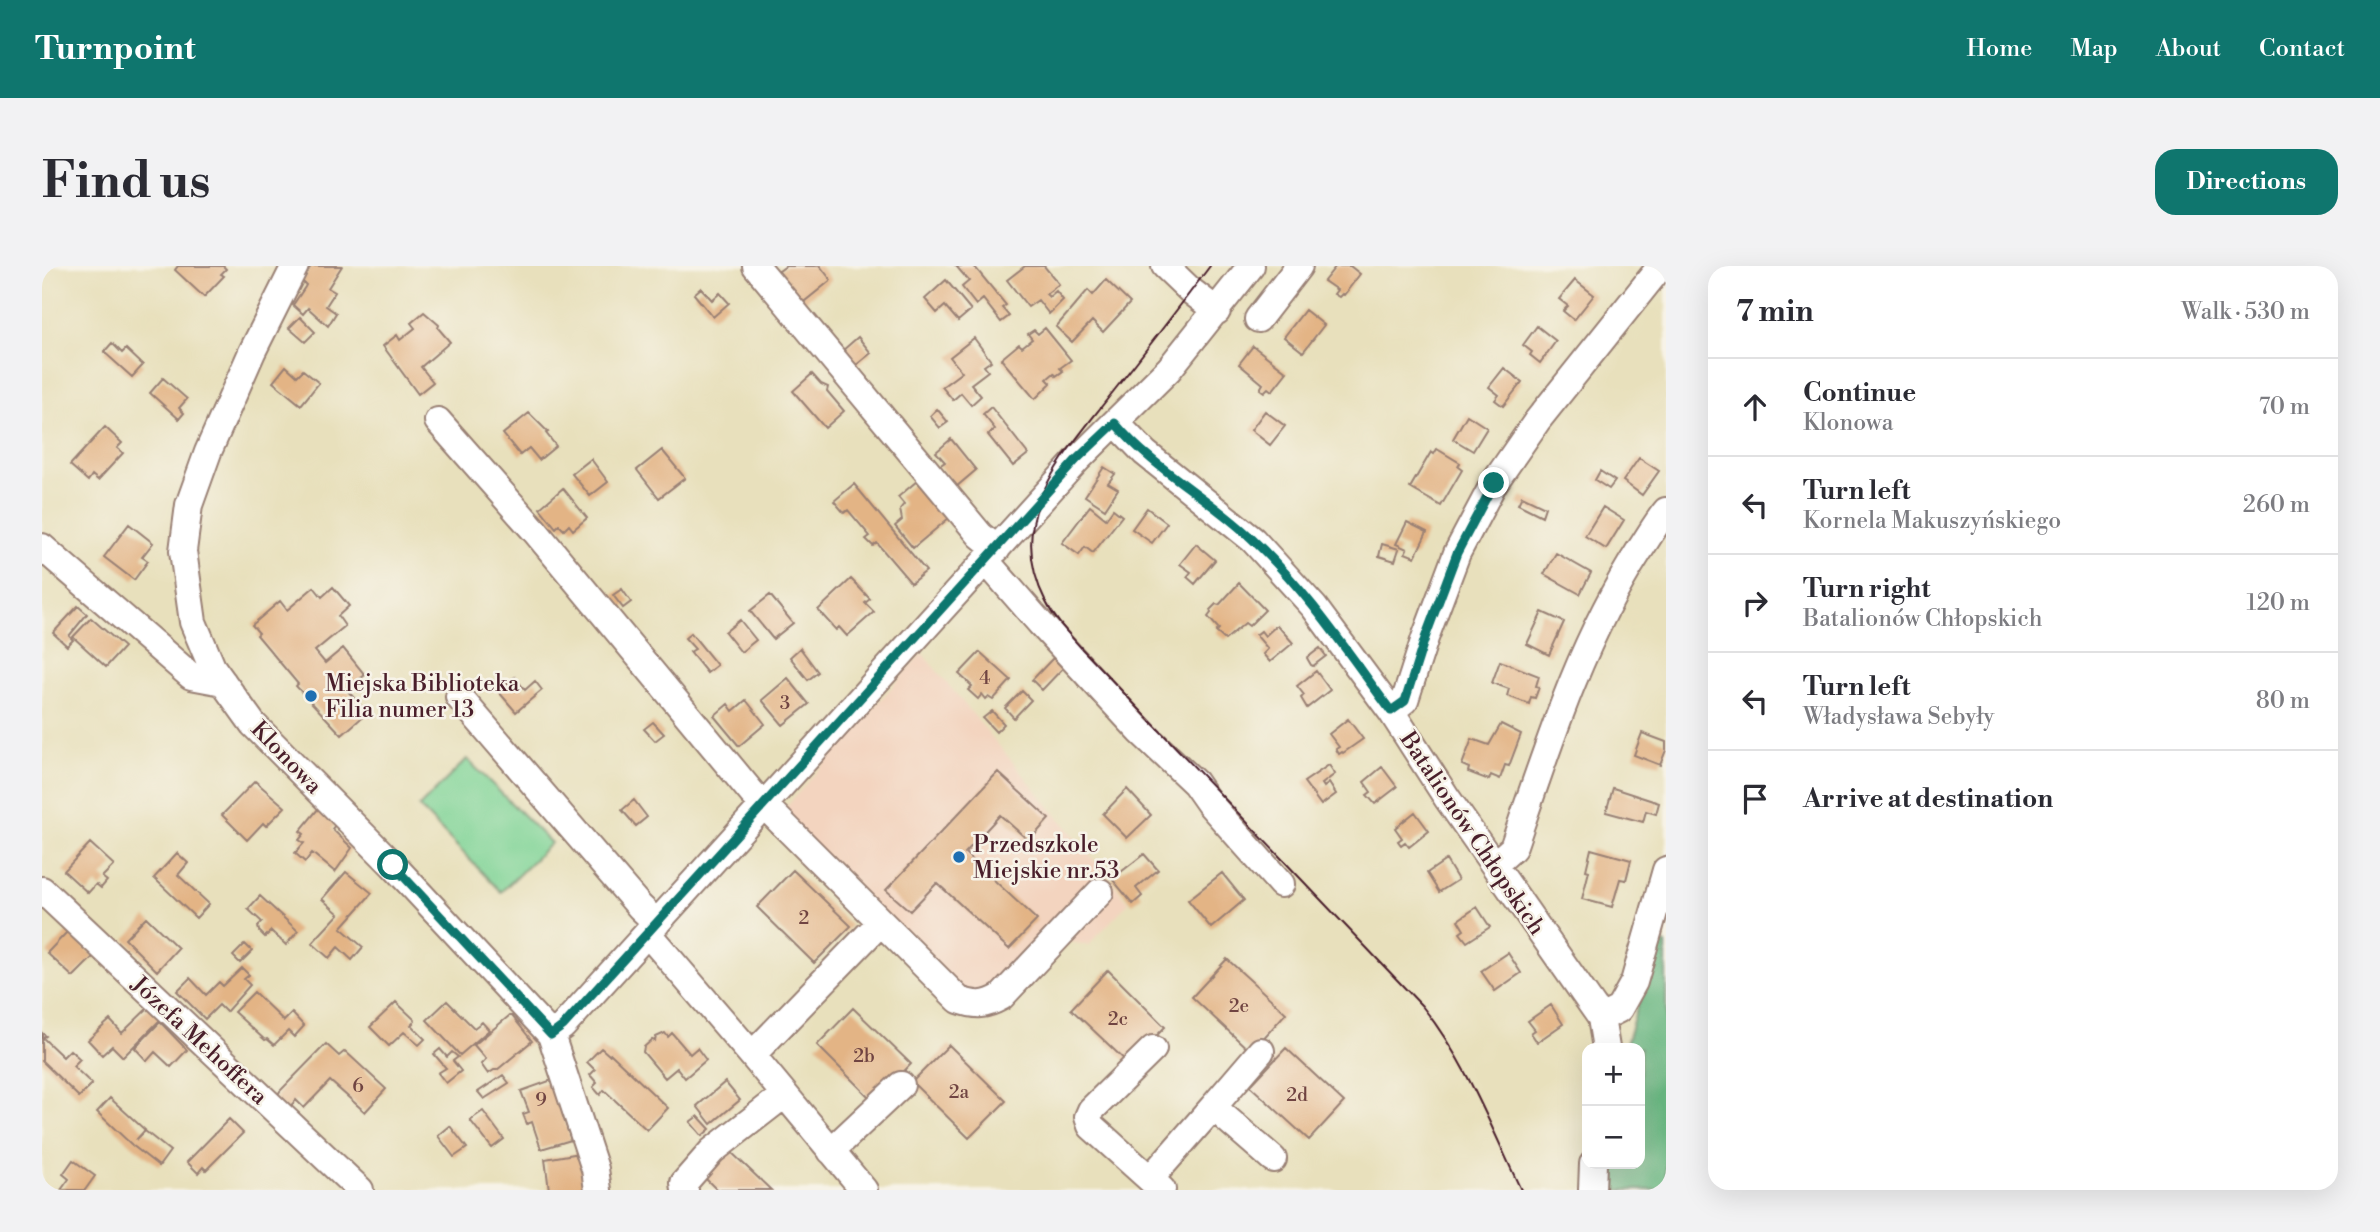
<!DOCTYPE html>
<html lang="en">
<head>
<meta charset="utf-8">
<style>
  body { margin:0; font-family:"Libre Bodoni",serif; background:#f2f2f3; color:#2b2b33 }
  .controls { position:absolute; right:21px; bottom:21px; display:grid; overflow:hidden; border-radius:14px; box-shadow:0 7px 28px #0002 }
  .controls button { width:63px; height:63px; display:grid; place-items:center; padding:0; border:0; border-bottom:2px solid #e1e1e2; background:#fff; color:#2b2b33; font:35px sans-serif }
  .stop { position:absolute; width:21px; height:21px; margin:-16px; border:5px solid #0f766e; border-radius:50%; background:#fff }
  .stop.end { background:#0f766e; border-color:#fff; box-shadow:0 2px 7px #0008 }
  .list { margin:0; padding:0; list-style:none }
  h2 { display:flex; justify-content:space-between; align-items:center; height:91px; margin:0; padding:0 28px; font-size:30px }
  h2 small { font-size:23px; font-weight:400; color:#7c7c81 }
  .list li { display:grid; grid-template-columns:46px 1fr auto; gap:21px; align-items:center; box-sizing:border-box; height:98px; padding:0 28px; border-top:2px solid #e1e1e2 }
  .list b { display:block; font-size:26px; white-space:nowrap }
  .list p { margin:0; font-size:23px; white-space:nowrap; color:#7c7c81 }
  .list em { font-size:23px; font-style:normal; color:#7c7c81 }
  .icon { flex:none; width:38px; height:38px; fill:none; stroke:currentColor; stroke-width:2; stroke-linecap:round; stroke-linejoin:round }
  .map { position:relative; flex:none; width:1624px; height:924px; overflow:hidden; border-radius:21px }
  header { display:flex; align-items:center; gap:42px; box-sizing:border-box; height:98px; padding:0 35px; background:#0f766e; color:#fff }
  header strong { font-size:33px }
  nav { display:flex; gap:38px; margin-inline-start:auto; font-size:24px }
  .intro { display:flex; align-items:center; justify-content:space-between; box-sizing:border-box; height:168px; padding:0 42px }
  h1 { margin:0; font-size:49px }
  .button { padding:18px 32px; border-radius:21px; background:#0f766e; color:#fff; font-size:24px; font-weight:700 }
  main { display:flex; gap:42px; padding:0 42px }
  aside { flex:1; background:#fff; border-radius:21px; box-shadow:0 7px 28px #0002 }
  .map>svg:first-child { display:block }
  .built { fill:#f3d4bf }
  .green { fill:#81d497; stroke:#667a61; stroke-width:2 }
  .forest { fill:#68b680; stroke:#596a56; stroke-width:2 }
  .building { fill:#e3b485 }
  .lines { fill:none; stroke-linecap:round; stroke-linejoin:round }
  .minor-casing { stroke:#998074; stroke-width:30 }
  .minor { stroke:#fff; stroke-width:26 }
  .tram { stroke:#4a1f2b; stroke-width:2 }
  .route { stroke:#0f766e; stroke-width:9 }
  .poi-dot { fill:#1f6fb2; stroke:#f7f3e8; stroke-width:2.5 }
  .labels { text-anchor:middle; stroke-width:5; stroke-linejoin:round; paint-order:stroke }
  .number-label { font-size:19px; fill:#704442 }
  .poi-label { font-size:23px; fill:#4a1f2b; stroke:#f7f3e8; text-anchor:start }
  .street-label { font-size:23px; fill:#4a1f2b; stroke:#f7f3e8 }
</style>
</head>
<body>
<header>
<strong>Turnpoint</strong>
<nav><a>Home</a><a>Map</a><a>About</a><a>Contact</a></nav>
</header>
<div class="intro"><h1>Find us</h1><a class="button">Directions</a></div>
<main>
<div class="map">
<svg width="1624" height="924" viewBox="0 0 1624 924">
  <rect width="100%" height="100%" fill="#f7f3e8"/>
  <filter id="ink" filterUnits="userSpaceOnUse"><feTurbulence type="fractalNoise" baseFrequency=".0143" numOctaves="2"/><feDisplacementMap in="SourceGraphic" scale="14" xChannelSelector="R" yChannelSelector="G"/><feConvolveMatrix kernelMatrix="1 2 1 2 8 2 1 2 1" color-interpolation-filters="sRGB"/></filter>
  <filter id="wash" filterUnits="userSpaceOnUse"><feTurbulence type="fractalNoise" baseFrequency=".00686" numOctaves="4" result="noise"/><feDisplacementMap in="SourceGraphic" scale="28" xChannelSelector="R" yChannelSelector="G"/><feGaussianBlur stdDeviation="1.57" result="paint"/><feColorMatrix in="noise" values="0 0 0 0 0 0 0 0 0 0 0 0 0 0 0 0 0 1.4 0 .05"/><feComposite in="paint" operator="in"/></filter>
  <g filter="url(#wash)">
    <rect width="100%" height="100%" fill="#e8e0bc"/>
    <path class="built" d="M 880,387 L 1087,636 L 1047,679 L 1027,676 L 950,756 L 739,546 Z"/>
    <path class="green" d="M 425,493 L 509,577 L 459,626 L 377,541 Z"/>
    <path class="forest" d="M 1614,676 L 1624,678 L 1624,924 L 1564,924 L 1562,898 L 1598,898 L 1598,782 L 1583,782 Z"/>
    <g id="blocks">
      <path class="building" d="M 136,0 L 181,0 L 184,3 L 179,8 L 182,10 L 162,31 L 133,4 Z
        M 269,0 L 300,0 L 286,22 L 293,26 L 284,40 L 294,47 L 286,60 L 266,42 L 261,48 L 251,39 L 263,21 L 264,19 L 260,15 Z
        M 744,0 L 778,0 L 789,14 L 758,39 L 733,8 Z
        M 914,0 L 932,0 L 964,39 L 960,42 L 967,50 L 959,56 L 941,33 L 934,39 L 920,21 L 927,15 Z
        M 983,0 L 1002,0 L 1017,18 L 1004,28 L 1007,31 L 1014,25 L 1021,34 L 1007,48 L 996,34 L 986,41 L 965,14 Z
        M 1294,0 L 1308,0 L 1318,8 L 1302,29 L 1300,28 L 1297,31 L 1292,28 L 1295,24 L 1282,15 Z
        M 904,14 L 929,44 L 916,55 L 903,40 L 895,47 L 883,33 Z
        M 1064,14 L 1088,37 L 1061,66 L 1050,55 L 1030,76 L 1014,61 L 1046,24 L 1051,29 Z
        M 1533,14 L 1552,29 L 1532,54 L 1521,45 L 1526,40 L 1517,33 Z
        M 659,22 L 670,34 L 678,27 L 687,37 L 671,51 L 652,28 Z
        M 1263,44 L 1282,59 L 1261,86 L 1242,71 Z
        M 382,46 L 397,59 L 396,62 L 408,76 L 379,101 L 391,116 L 376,128 L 341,80 L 355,69 L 358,74 L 373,62 L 369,57 Z
        M 258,51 L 273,66 L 263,76 L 247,62 Z
        M 1495,60 L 1514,75 L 1498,97 L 1488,89 L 1490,86 L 1481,79 Z
        M 1003,62 L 1029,94 L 1018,102 L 1021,105 L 1014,110 L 1012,107 L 1005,113 L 1009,117 L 993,133 L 959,93 L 977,78 L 980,81 L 990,73 L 986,68 L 992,64 L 996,68 Z
        M 816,71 L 829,87 L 813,100 L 800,85 Z
        M 932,72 L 949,95 L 942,100 L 946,105 L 929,118 L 939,130 L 929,139 L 919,127 L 911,134 L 900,121 L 920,106 L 908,91 Z
        M 70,77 L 80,87 L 84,83 L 101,99 L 90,111 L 62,86 Z
        M 1211,80 L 1245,106 L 1230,125 L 1226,122 L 1222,126 L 1218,123 L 1221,118 L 1197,98 Z
        M 244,100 L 255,110 L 261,104 L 277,117 L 259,139 L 231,116 Z
        M 1462,102 L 1480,116 L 1461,140 L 1453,134 L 1457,129 L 1447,121 Z
        M 770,108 L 779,118 L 786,121 L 785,125 L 802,145 L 783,162 L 751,125 Z
        M 121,112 L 145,133 L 137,142 L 142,147 L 137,153 L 108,127 Z
        M 949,141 L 986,188 L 971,200 L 946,169 L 953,163 L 941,148 Z
        M 895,143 L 906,156 L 898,162 L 888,150 Z
        M 1223,145 L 1243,160 L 1228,179 L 1209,164 Z
        M 487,147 L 506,166 L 504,167 L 514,180 L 497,194 L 487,182 L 478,189 L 461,168 Z
        M 1425,149 L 1445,162 L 1431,185 L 1411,173 Z
        M 63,161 L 80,177 L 75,182 L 81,187 L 56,214 L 50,209 L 46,215 L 28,199 Z
        M 909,173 L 934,204 L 914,221 L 897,200 L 903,196 L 894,186 Z
        M 1395,183 L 1418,197 L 1416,201 L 1420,204 L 1399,240 L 1368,222 L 1389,186 L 1392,188 Z
        M 620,184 L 643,212 L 617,232 L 595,204 Z
        M 1597,192 L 1617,205 L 1600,229 L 1581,215 Z
        M 549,193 L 566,216 L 548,230 L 530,208 Z
        M 1062,201 L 1073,208 L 1066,217 L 1076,223 L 1063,243 L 1043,230 Z
        M 1558,205 L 1573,215 L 1567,223 L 1553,214 Z
        M 875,215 L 907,252 L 871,282 L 853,260 L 860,254 L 858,243 L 862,238 L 856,231 Z
        M 812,218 L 884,305 L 869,317 L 835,277 L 831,280 L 824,273 L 828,270 L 806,244 L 802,247 L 792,235 Z
        M 521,222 L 545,252 L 531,264 L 527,259 L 522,264 L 517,259 L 514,262 L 498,242 Z
        M 1480,230 L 1503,241 L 1500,250 L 1476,238 Z
        M 1048,240 L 1064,253 L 1071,243 L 1080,250 L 1051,287 L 1043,281 L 1037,289 L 1020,277 Z
        M 1561,241 L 1582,254 L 1564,283 L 1543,270 Z
        M 1105,242 L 1125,257 L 1110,277 L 1090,263 Z
        M 1365,256 L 1385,266 L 1373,291 L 1363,287 L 1365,283 L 1354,278 Z
        M 87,258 L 111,277 L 100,291 L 106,295 L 92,314 L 62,291 Z
        M 1154,278 L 1173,294 L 1153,318 L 1145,311 L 1149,306 L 1138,298 Z
        M 1340,278 L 1357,283 L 1353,295 L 1337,290 Z
        M 1514,287 L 1549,307 L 1538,328 L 1502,308 Z
        M 809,313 L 828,333 L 823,337 L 832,346 L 805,370 L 797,361 L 794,364 L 776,344 Z
        M 1197,317 L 1223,344 L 1207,360 L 1203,357 L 1183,374 L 1174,366 L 1177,363 L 1166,351 L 1169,347 L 1168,344 L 1174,338 L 1177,339 Z
        M 272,321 L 280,331 L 291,321 L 307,340 L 296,350 L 303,360 L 273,385 L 283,397 L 301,382 L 323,409 L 315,415 L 318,418 L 315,421 L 312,418 L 305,424 L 325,447 L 300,469 L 254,420 L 256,418 L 215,369 L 217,367 L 210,359 L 238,335 L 245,344 Z
        M 580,323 L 589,336 L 581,342 L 571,329 Z
        M 728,329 L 751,357 L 731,373 L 708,345 Z
        M 36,340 L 45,348 L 27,370 L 31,374 L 25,380 L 11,367 Z
        M 1500,346 L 1522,356 L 1507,389 L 1485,378 Z
        M 49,352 L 82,381 L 64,401 L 31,371 Z
        M 698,354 L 714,374 L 699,386 L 683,366 Z
        M 1235,359 L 1251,377 L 1228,396 L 1221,388 L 1226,383 L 1214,369 L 1219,365 L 1223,370 Z
        M 649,367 L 675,399 L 665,407 L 648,386 L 653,383 L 643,372 Z
        M 758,382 L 776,406 L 766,414 L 748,391 Z
        M 1278,382 L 1284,390 L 1271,400 L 1269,399 L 1265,392 Z
        M 938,386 L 969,414 L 951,434 L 946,431 L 944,433 L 940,428 L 936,433 L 926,424 L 930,420 L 917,408 Z
        M 1011,392 L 1021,402 L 1000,424 L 990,414 Z
        M 1458,395 L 1497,410 L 1494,420 L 1497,421 L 1493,432 L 1489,431 L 1487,438 L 1465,430 L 1467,423 L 1450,417 Z
        M 1274,405 L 1288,424 L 1265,442 L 1259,432 L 1262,429 L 1255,420 Z
        M 473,411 L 483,424 L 493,415 L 500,424 L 474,446 L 456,425 Z
        M 746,412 L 767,438 L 741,459 L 720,434 Z
        M 980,425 L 989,434 L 972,452 L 963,442 Z
        M 704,434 L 723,458 L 697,480 L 672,450 L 686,438 L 691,445 Z
        M 950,445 L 962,458 L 954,466 L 941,452 Z
        M 1306,453 L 1321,473 L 1301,487 L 1300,486 L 1297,488 L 1294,483 L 1297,481 L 1287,468 Z
        M 611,456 L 622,468 L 613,475 L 602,463 Z
        M 1459,458 L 1479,468 L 1467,500 L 1463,499 L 1458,513 L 1449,509 L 1447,514 L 1426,506 L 1427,502 L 1420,499 L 1430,473 L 1447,479 Z
        M 1600,467 L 1624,476 L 1624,484 L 1618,499 L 1592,489 Z
        M 1287,499 L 1293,508 L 1280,518 L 1282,521 L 1287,517 L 1294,528 L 1279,539 L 1262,516 Z
        M 1340,501 L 1355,521 L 1333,538 L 1325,529 L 1329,526 L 1322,516 Z
        M 956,506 L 1007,553 L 987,575 L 958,549 L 923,587 L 995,654 L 967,683 L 895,617 L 868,645 L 844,624 Z
        M 213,515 L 243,541 L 224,560 L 221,557 L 205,574 L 180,549 Z
        M 1571,522 L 1617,537 L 1614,548 L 1604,545 L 1601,556 L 1564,546 Z
        M 1085,523 L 1109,549 L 1085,572 L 1061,548 Z
        M 592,534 L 605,551 L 594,560 L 580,544 Z
        M 276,543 L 293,559 L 290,563 L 310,582 L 293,606 L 270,587 L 263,596 L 253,587 L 262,577 L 257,574 L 262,568 L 258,565 Z
        M 1373,546 L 1387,565 L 1367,581 L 1363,576 L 1359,579 L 1356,575 L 1360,572 L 1353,562 Z
        M 48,577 L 72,599 L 60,611 L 65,615 L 59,622 L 54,618 L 46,627 L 22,605 Z
        M 1549,583 L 1589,594 L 1584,614 L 1578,613 L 1570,641 L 1540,633 L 1547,605 L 1544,604 Z
        M 135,587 L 146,597 L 136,609 L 167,638 L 154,652 L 112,612 Z
        M 1102,588 L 1116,604 L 1094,622 L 1100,630 L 1091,638 L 1070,613 Z
        M 1404,594 L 1416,614 L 1397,626 L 1385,607 Z
        M 751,604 L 809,660 L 772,697 L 715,641 Z
        M 304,606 L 330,627 L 299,662 L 321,681 L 310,694 L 296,681 L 287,692 L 270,677 L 297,648 L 280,633 Z
        M 1180,607 L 1202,634 L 1169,662 L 1146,634 Z
        M 218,630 L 256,665 L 244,679 L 229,665 L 223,671 L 217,665 L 216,660 L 220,656 L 206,643 Z
        M 1435,641 L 1448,661 L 1425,676 L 1418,667 L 1422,664 L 1416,654 Z
        M 104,651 L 136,682 L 115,705 L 83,673 Z
        M 26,665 L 52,690 L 31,711 L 5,687 Z
        M 203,678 L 210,685 L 198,697 L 191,690 Z
        M 1466,687 L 1479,707 L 1453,725 L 1439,705 Z
        M 1185,693 L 1244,747 L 1209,786 L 1150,731 Z
        M 200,702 L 207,709 L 202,713 L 208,719 L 184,746 L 177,739 L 163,753 L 135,725 L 148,712 L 164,729 L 177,716 L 181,720 Z
        M 1066,704 L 1123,761 L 1087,798 L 1029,743 Z
        M 212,726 L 242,755 L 250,747 L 262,760 L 252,771 L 246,765 L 232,779 L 225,773 L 223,774 L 192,746 Z
        M 405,735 L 432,762 L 440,756 L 447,764 L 418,789 L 385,754 Z
        M 354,736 L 372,753 L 373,755 L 369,759 L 383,773 L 377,779 L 362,766 L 347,780 L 328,761 Z
        M 1509,739 L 1521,758 L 1495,776 L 1489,767 L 1493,764 L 1486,755 Z
        M 108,740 L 120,752 L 81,791 L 70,780 L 60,789 L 46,774 L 68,754 L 80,767 Z
        M 811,742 L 869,798 L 832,836 L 775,779 Z
        M 467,750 L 470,750 L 490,775 L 455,804 L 452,804 L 446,808 L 439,798 L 444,793 L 432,779 Z
        M 118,756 L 145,784 L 129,801 L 113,786 L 105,795 L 93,782 Z
        M 0,767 L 4,770 L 1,772 L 21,791 L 28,784 L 38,793 L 31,800 L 50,818 L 37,831 L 0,795 Z
        M 623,767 L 626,771 L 630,767 L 648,788 L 655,782 L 664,794 L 643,812 L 635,802 L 623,812 L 601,786 L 602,781 L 610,774 L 613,775 L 614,771 Z
        M 284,778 L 297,790 L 303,785 L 344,823 L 323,846 L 288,815 L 262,842 L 254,834 L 244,845 L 233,834 L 238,825 Z
        M 907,779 L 964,835 L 927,872 L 870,816 Z
        M 559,782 L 567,789 L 569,788 L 626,842 L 605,864 L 562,824 L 558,829 L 551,821 L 555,817 L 548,809 L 553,804 L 545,796 Z
        M 1244,782 L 1302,836 L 1267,874 L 1208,820 Z
        M 398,783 L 405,791 L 410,786 L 416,791 L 411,795 L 419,805 L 404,817 L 396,807 L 404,802 L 392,788 Z
        M 461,809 L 467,817 L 442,833 L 436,826 Z
        M 510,814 L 529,874 L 499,883 L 490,856 L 485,858 L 481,848 L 487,846 L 479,825 Z
        M 683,816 L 698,834 L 669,858 L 655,840 Z
        M 68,832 L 103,864 L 94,874 L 103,865 L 128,885 L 117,900 L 90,879 L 55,846 Z
        M 441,845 L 462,873 L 450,882 L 428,854 Z
        M 656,850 L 668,863 L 660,870 L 648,856 Z
        M 187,853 L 201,867 L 164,904 L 161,901 L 156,907 L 145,896 Z
        M 408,860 L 425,882 L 412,891 L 396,870 Z
        M 687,884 L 729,924 L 675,924 L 661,910 Z
        M 538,887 L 543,924 L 507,924 L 503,893 Z
        M 31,894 L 53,910 L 43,924 L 19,924 L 27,913 L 21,908 Z"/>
    </g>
  </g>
  <g filter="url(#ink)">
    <use href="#blocks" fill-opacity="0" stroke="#998074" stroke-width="2"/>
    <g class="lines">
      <g class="minor-casing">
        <path id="minor" d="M 253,0 L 210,86 L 166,186 L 147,239 L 141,285 L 151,356 L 170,401 L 211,458 L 351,599 L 509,769 L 553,903 L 556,924
          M 714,0 L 938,269 L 955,283
          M 1123,0 L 1149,25 L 1175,45
          M 1216,53 L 1257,0
          M 396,155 L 493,265 L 710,527 L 839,656 L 710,789
          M 1074,157 L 1103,187 L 1211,274 L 1272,341 L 1349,445 L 1405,532 L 1559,752 L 1564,782
          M 0,281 L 149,410 L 181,416
          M 944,295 L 998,357 L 1098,465 L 1153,517 L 1167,537 L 1239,618
          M 417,431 L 598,641 L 615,657
          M 1349,445 L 1363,434 L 1383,372 L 1415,287 L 1452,217 L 1495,155 L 1619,0
          M 1453,598 L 1471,582 C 1506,480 1538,377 1597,285 C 1606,272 1614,257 1624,245
          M 0,624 L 318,924
          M 839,656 L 917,734 C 934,740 943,740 959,731 L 1058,626
          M 606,668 L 710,789 L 822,924
          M 1559,752 L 1577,743 L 1592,716 L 1624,604
          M 509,769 L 521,760 L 1036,193 L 1127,103 L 1209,0
          M 1111,783 L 1049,844 L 1046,851 L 1049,860 L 1120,924
          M 1171,841 L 1219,785
          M 789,885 L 859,819
          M 1108,913 L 1171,841 L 1231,893
          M 643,924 L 642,917 L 670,885 L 742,829
          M 1550,924 L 1551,898"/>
      </g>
      <use href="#minor" class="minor"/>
      <path class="tram" d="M 1168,0 C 1135,44 1101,88 1067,131 C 1019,193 961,253 1004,336 C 1013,354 1027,368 1040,383 L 1380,740 C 1424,795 1449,861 1479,924"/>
    </g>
  </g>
  <g class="lines" filter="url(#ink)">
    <path class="route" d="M 351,599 L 509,769 L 521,760 L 1035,193 L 1073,157 C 1110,202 1166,231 1208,271 C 1263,322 1305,385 1349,445 L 1363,435 L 1383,372 L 1415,287 L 1452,217"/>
  </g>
  <g class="poi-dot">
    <circle cx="269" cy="430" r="7"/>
    <circle cx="917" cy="591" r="7"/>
  </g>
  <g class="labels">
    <g class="number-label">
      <text x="943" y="418">4</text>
      <text x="743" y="443">3</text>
      <text x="762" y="658">2</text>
      <text x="1197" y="746">2e</text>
      <text x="1076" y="759">2c</text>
      <text x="822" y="796">2b</text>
      <text x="316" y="826">6</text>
      <text x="917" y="832">2a</text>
      <text x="1255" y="835">2d</text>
      <text x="499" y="840">9</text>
    </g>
    <g class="poi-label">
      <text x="283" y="425">Miejska Biblioteka<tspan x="283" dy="26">Filia numer 13</tspan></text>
      <text x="931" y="586">Przedszkole<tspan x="931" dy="26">Miejskie nr.53</tspan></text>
    </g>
    <g class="street-label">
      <text transform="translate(245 491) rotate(46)" y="8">Klonowa</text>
      <text transform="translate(1431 567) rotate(56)" y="8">Batalionów Chłopskich</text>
      <text transform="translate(158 774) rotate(43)" y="8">Józefa Mehoffera</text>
    </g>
  </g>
</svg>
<div class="controls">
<button>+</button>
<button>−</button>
</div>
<div class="stop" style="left:351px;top:599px"></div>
<div class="stop end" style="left:1452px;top:217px"></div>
</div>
<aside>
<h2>7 min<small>Walk · 530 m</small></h2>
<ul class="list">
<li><svg class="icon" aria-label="ahead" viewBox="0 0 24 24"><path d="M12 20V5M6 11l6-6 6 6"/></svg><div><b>Continue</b><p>Klonowa</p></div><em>70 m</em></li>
<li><svg class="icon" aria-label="left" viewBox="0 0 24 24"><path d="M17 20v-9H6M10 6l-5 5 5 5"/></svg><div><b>Turn left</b><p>Kornela Makuszyńskiego</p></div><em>260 m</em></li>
<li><svg class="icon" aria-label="right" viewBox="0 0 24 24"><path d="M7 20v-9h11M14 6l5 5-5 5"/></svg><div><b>Turn right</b><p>Batalionów Chłopskich</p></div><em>120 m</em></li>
<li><svg class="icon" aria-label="left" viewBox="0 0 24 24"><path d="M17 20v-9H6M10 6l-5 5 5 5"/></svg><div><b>Turn left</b><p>Władysława Sebyły</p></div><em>80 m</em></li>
<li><svg class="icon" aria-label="arrive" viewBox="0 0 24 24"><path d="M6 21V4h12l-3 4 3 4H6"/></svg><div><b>Arrive at destination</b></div></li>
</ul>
</aside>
</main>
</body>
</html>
